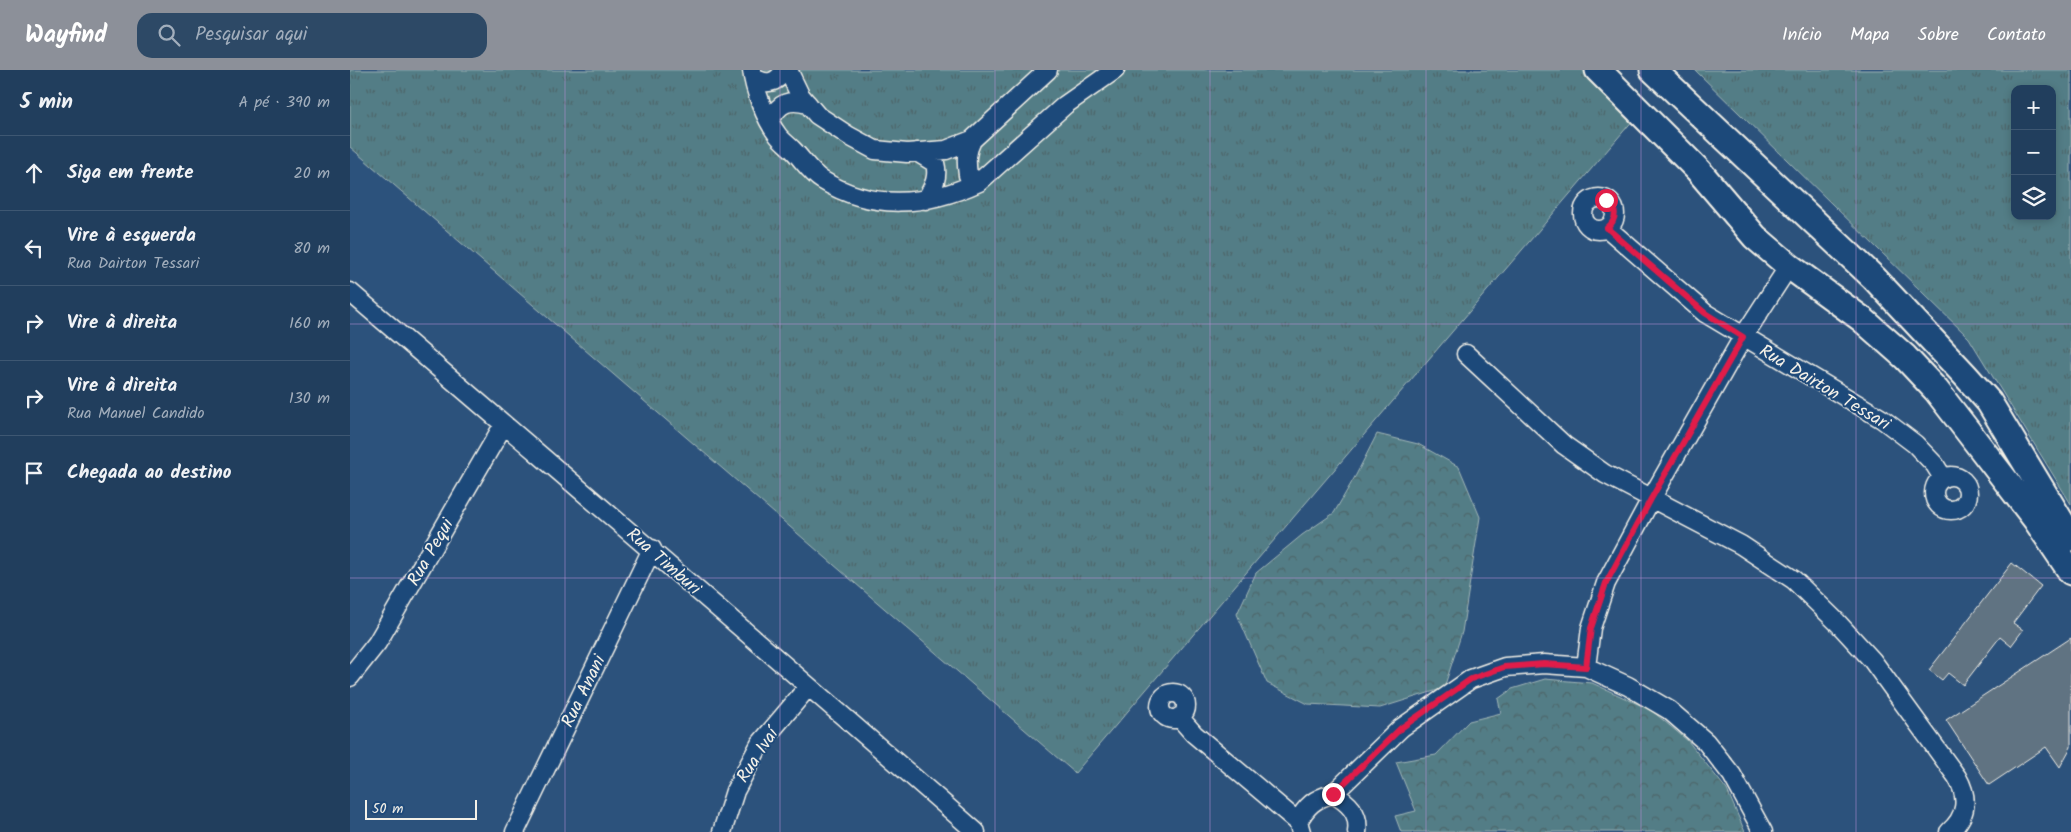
<!DOCTYPE html>
<html lang="pt">
<head>
<meta charset="utf-8">
<style>
  body { margin:0; font-family:Kalam,sans-serif; background:#2d4966; color:#f1f3f6 }
  .controls { position:absolute; right:15px; top:15px; display:grid; overflow:hidden; border-radius:10px; box-shadow:0 2px 8px #0003 }
  .controls button { width:45px; height:45px; display:grid; place-items:center; padding:0; border:0; border-bottom:1px solid #3e5772; background:#213e5d; color:#f1f3f6; font:25px sans-serif }
  .scale { position:absolute; left:15px; bottom:12px; width:112px; box-sizing:border-box; padding-left:5px; border:2px solid #f4f1e8; border-top:0; font-size:14px; line-height:18px; white-space:nowrap; color:#f4f1e8; -webkit-text-stroke:4px #1f4a7a; paint-order:stroke }
  .stop { position:absolute; width:15px; height:15px; margin:-11px; border:4px solid #e11d48; border-radius:50%; background:#fff }
  .stop.end { background:#e11d48; border-color:#fff; box-shadow:0 1px 5px #0008 }
  .list { margin:0; padding:0; list-style:none }
  h2 { display:flex; justify-content:space-between; align-items:center; height:65px; margin:0; padding:0 20px; font-size:21px }
  h2 small { font-size:16px; font-weight:400; color:#a2aebc }
  .list li { display:grid; grid-template-columns:32px 1fr auto; gap:15px; align-items:center; box-sizing:border-box; height:75px; padding:0 20px; border-top:1px solid #3e5772 }
  .list b { display:block; font-size:19px; white-space:nowrap }
  .list p { margin:0; font-size:16px; white-space:nowrap; color:#a2aebc }
  .list em { font-size:16px; font-style:normal; color:#a2aebc }
  .icon { flex:none; width:28px; height:28px; fill:none; stroke:currentColor; stroke-width:2; stroke-linecap:round; stroke-linejoin:round }
  .map { position:relative; flex:none; width:1721px; height:762px; overflow:hidden }
  header { display:flex; align-items:center; gap:30px; box-sizing:border-box; height:70px; padding:0 25px; background:#8c9099; color:#fff }
  header strong { font-size:24px }
  nav { display:flex; gap:28px; margin-inline-start:auto; font-size:18px }
  .search { width:350px; height:45px; background:#2d4966; display:flex; align-items:center; gap:12px; box-sizing:border-box; padding:0 18px; border-radius:15px; color:#a2aebc; font-size:19px }
  main { display:flex }
  aside { flex:1; background:#213e5d }
  .map>svg:first-child { display:block }
  .grass { fill:url(#grass-tufts); stroke:#a3b7b7; fill-rule:evenodd }
  .forest { fill:url(#forest-crowns); stroke:#a3b7b7 }
  .building { fill:#617382; stroke:#f4f1e8 }
  .lines { fill:none; stroke-linecap:round; stroke-linejoin:round }
  .street-casing { stroke:#f4f1e8; stroke-width:21 }
  .secondary-casing { stroke:#f4f1e8; stroke-width:29 }
  .street { stroke:#1f4a7a; stroke-width:18 }
  .secondary { stroke:#1f4a7a; stroke-width:25 }
  .route { stroke:#e11d48; stroke-width:6 }
  .grid { fill:none; stroke:#b88ed4; stroke-width:1; stroke-opacity:0.55 }
  .labels { text-anchor:middle; stroke-width:4; stroke-linejoin:round; paint-order:stroke }
  .street-label { font-size:18px; fill:#f4f1e8; stroke:#1f4a7a }
</style>
</head>
<body>
<header>
<strong>Wayfind</strong>
<div class="search"><svg class="icon" aria-label="search" viewBox="0 0 24 24"><circle cx="10" cy="10" r="6"/><path d="M15 15l6 6"/></svg>Pesquisar aqui</div>
<nav><a>Início</a><a>Mapa</a><a>Sobre</a><a>Contato</a></nav>
</header>
<main>
<aside>
<h2>5 min<small>A pé · 390 m</small></h2>
<ul class="list">
<li><svg class="icon" aria-label="ahead" viewBox="0 0 24 24"><path d="M12 20V5M6 11l6-6 6 6"/></svg><div><b>Siga em frente</b></div><em>20 m</em></li>
<li><svg class="icon" aria-label="left" viewBox="0 0 24 24"><path d="M17 20v-9H6M10 6l-5 5 5 5"/></svg><div><b>Vire à esquerda</b><p>Rua Dairton Tessari</p></div><em>80 m</em></li>
<li><svg class="icon" aria-label="right" viewBox="0 0 24 24"><path d="M7 20v-9h11M14 6l5 5-5 5"/></svg><div><b>Vire à direita</b></div><em>160 m</em></li>
<li><svg class="icon" aria-label="right" viewBox="0 0 24 24"><path d="M7 20v-9h11M14 6l5 5-5 5"/></svg><div><b>Vire à direita</b><p>Rua Manuel Candido</p></div><em>130 m</em></li>
<li><svg class="icon" aria-label="arrive" viewBox="0 0 24 24"><path d="M6 21V4h12l-3 4 3 4H6"/></svg><div><b>Chegada ao destino</b></div></li>
</ul>
</aside>
<div class="map">
<svg width="1721" height="762" viewBox="0 0 1721 762">
  <defs>
    <pattern id="grass-tufts" width="24" height="20" patternUnits="userSpaceOnUse" patternTransform="scale(1.25)"><rect width="24" height="20" fill="#527d86"/><path d="M3 7l-1-3M5 7V3M7 7l1-3M15 17l-1-3M17 17v-4M19 17l1-3" fill="none" stroke="#4e6569"/></pattern>
    <pattern id="forest-crowns" width="20" height="18" patternUnits="userSpaceOnUse" patternTransform="scale(1.25)"><rect width="20" height="18" fill="#527d86"/><path d="M2 6a3 3 0 1 1 6 0M12 15a3 3 0 1 1 6 0" fill="none" stroke="#4e6569"/></pattern>
  </defs>
  <rect width="100%" height="100%" fill="#2c527c"/>
  <filter id="ink" filterUnits="userSpaceOnUse"><feTurbulence type="fractalNoise" baseFrequency=".02" numOctaves="2"/><feDisplacementMap in="SourceGraphic" scale="10" xChannelSelector="R" yChannelSelector="G"/><feConvolveMatrix kernelMatrix="1 2 1 2 8 2 1 2 1" color-interpolation-filters="sRGB"/></filter>
  <g filter="url(#ink)">
    <path class="grass" d="M 0,0 L 1243,0 L 1290,42 L 725,703 L 0,77 Z
      M 1345,0 L 1721,0 L 1721,434 L 1619,268 ZM 1665,19 L 1702,19 L 1702,146 L 1665,146 Z"/>
    <path class="forest" d="M 1027,364 L 1068,374 L 1109,397 L 1130,447 L 1112,562 L 1094,618 L 1030,638 L 958,634 L 917,613 L 887,544 L 906,503 L 952,465 L 984,443 L 1006,405 Z
      M 1195,609 L 1242,613 L 1301,640 L 1338,671 L 1377,720 L 1395,762 L 1051,762 L 1045,746 L 1066,741 L 1046,692 L 1086,685 L 1119,651 L 1151,643 L 1148,629 L 1162,619 Z"/>
    <path class="building" d="M 1662,493 L 1691,516 L 1663,553 L 1673,560 L 1661,576 L 1650,567 L 1613,615 L 1598,603 L 1592,610 L 1579,600 Z
      M 1721,568 L 1721,677 L 1710,697 L 1696,677 L 1639,715 L 1596,650 Z"/>
    <g class="lines">
      <g class="street-casing">
        <path id="street" d="M 402,0 C 404,19 415,48 427,64 C 431,70 438,75 443,80 C 452,89 461,103 472,110 C 522,141 577,136 629,112 L 715,35 L 765,0
          M 438,0 L 450,25 L 467,45 L 499,66 L 525,80 L 557,83 L 596,80 L 622,70 L 698,0
          M 403,6 C 414,16 427,14 434,0
          M 420,50 C 430,32 439,29 458,34
          M 622,70 C 616,82 616,91 618,105 L 629,112
          M 567,82 L 585,93 C 589,108 583,117 576,130
          M1233 144a16 16 0 1 1 32 0a16 16 0 1 1-32 0Z
          M 1257,158 L 1355,243 L 1532,349 L 1565,374 L 1585,395 L 1593,408
          M 0,222 C 209,402 419,580 626,762
          M 1116,284 L 1214,375 L 1255,404 L 1391,475 L 1444,510 L 1487,552 L 1522,590 L 1607,707 C 1619,728 1617,746 1599,762
          M1584 423a17 17 0 1 1 34 0a17 17 0 1 1-34 0Z
          M 1236,597 L 1241,558 L 1256,513 L 1301,429 L 1393,267 L 1439,196
          M 0,607 L 27,573 L 154,354
          M810 636a13 13 0 1 1 26 0a13 13 0 1 1-26 0Z
          M 829,647 L 844,664 L 948,752 L 951,762
          M 983,724 C 998,732 1010,743 1007,762
          M 948,752 C 956,736 965,728 983,724 L 1051,658 L 1121,609 L 1155,597 L 1194,594 L 1236,597 L 1278,616 L 1319,640 L 1356,672 L 1382,705 L 1413,762
          M 165,762 L 302,479
          M 372,762 L 385,721 L 410,674 L 458,617"/>
      </g>
      <g class="secondary-casing">
        <path id="secondary" d="M 1248,0 L 1348,100 L 1405,167 L 1439,196 L 1513,250 L 1555,287 L 1586,320 L 1620,364 L 1686,450 L 1721,502
          M 1303,0 L 1524,208 L 1615,305 L 1639,332 L 1721,468"/>
      </g>
      <use href="#street" class="street"/>
      <use href="#secondary" class="secondary"/>
    </g>
  </g>
  <g class="lines" filter="url(#ink)">
    <path class="route" d="M 983,724 L 1051,658 L 1121,609 L 1154,597 L 1194,594 L 1236,597 L 1241,558 L 1256,513 L 1301,429 L 1393,267 L 1355,243 L 1257,158 C 1268,149 1267,137 1256,130"/>
  </g>
  <path class="grid" d="M 215,0 L 215,762M 430,0 L 430,762M 645,0 L 645,762M 860,0 L 860,762M 1076,0 L 1076,762M 1291,0 L 1291,762M 1506,0 L 1506,762M 0,254 L 1721,254M 0,508 L 1721,508"/>
  <g class="labels">
    <g class="street-label">
      <text transform="translate(1475 317) rotate(31)" y="6">Rua Dairton Tessari</text>
      <text transform="translate(80 482) rotate(-60)" y="6">Rua Pequi</text>
      <text transform="translate(314 491) rotate(41)" y="6">Rua Timburi</text>
      <text transform="translate(233 621) rotate(-64)" y="6">Rua Anani</text>
      <text transform="translate(407 685) rotate(-57)" y="6">Rua Ivaí</text>
    </g>
  </g>
</svg>
<div class="controls">
<button>+</button>
<button>−</button>
<button><svg class="icon" aria-label="layers" viewBox="0 0 24 24"><path d="M12 4l9 5-9 5-9-5zM3 14l9 5 9-5"/></svg></button>
</div>
<div class="scale">50 m</div>
<div class="stop" style="left:1256px;top:130px"></div>
<div class="stop end" style="left:983px;top:724px"></div>
</div>
</main>
</body>
</html>
